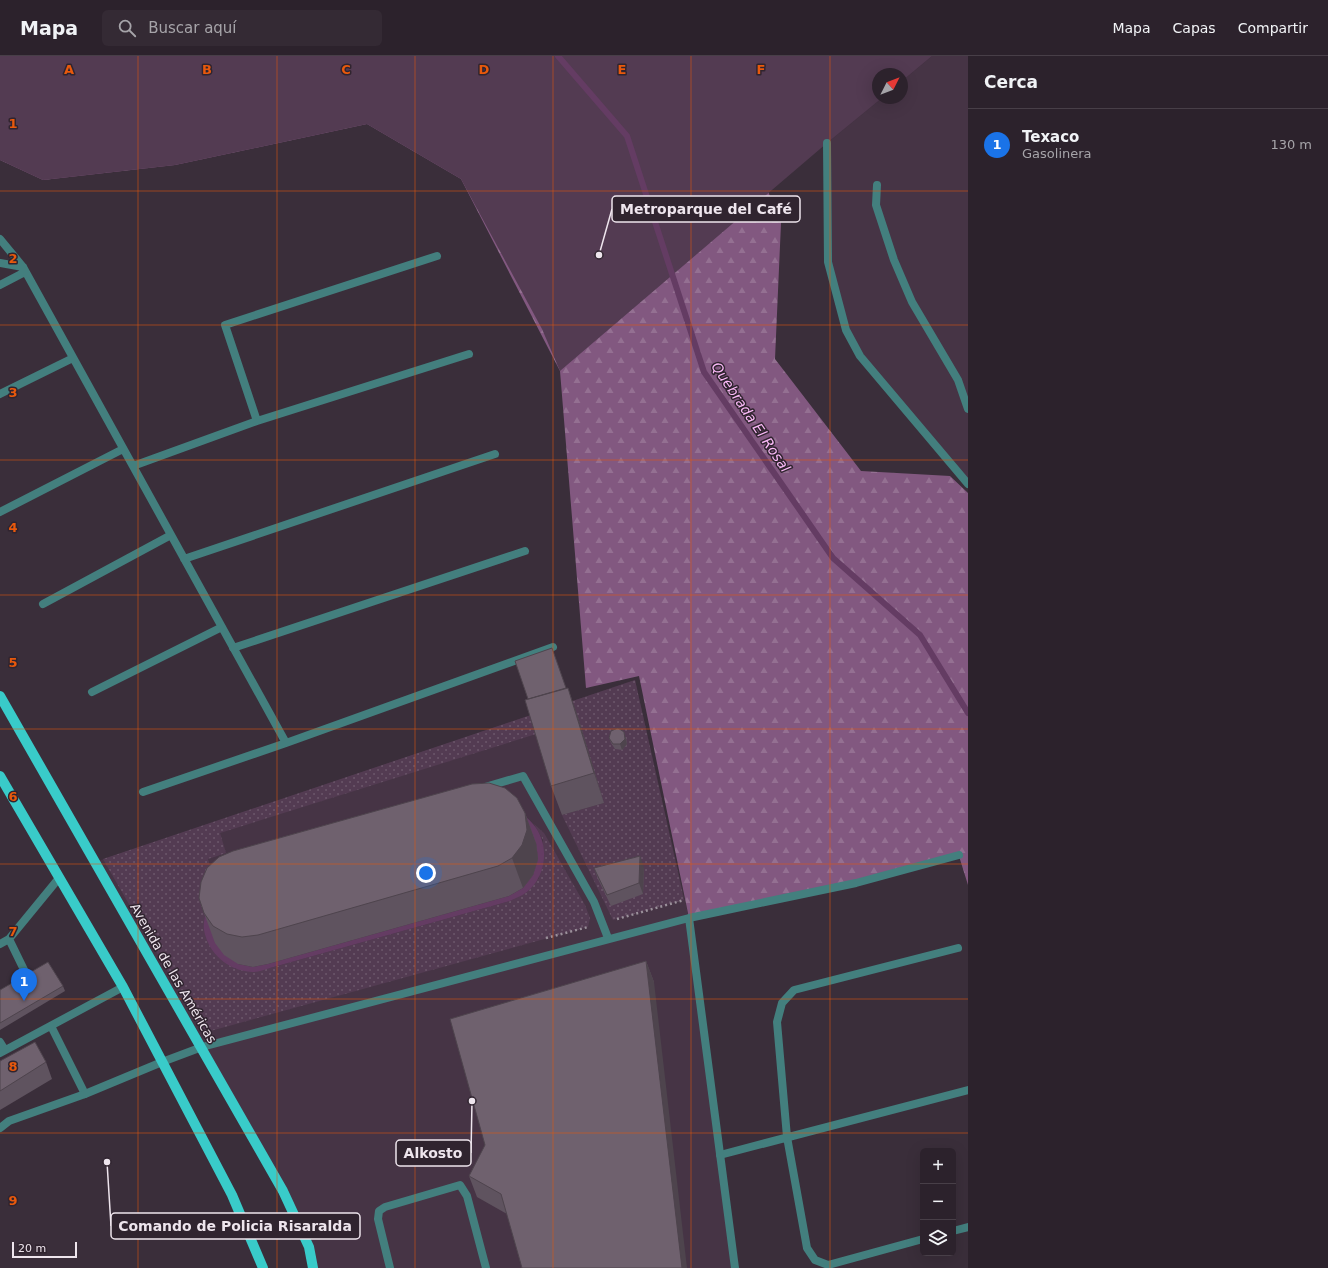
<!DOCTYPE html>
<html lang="es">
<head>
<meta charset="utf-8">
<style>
  body { margin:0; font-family:"DejaVu Sans",sans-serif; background:#342a34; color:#f1f3f6 }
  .controls { position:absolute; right:12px; bottom:12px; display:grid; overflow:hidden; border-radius:6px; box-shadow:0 4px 16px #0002 }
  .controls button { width:36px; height:36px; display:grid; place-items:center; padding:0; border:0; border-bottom:1px solid #483f48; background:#2c222c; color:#f1f3f6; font:20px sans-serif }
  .compass { position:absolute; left:872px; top:12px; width:36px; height:36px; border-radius:50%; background:#2c222c; box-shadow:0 4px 16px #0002; rotate:48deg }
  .scale { position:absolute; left:12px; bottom:10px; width:65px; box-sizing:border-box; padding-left:4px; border:2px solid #eee5ed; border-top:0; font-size:11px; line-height:14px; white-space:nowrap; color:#eee5ed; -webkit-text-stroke:3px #30242f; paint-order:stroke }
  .you { position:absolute; left:426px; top:817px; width:14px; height:14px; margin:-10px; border:3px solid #fff; border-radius:50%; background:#1a73e8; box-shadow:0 0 0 6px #1a73e833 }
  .badge { display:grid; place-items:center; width:26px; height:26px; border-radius:50%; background:#1a73e8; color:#fff; font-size:13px; font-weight:700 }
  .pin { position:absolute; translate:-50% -33px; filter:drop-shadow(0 1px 2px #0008) }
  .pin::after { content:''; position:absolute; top:21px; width:14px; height:12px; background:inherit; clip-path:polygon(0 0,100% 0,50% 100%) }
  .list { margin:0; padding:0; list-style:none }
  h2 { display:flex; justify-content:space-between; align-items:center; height:52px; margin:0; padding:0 16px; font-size:17px }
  h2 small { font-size:13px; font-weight:400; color:#a6a4a9 }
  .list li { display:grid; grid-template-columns:26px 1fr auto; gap:12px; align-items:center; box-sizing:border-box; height:72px; padding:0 16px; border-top:1px solid #483f48 }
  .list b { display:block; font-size:15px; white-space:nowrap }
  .list p { margin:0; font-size:13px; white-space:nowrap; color:#a6a4a9 }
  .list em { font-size:13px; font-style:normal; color:#a6a4a9 }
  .icon { flex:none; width:22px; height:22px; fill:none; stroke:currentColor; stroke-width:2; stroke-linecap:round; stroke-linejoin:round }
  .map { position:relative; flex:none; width:968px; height:1212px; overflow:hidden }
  header { display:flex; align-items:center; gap:24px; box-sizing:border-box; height:56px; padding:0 20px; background:#2c222c; border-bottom:1px solid #483f48 }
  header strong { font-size:19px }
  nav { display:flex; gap:22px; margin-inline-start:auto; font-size:14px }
  .search { width:280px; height:36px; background:#342a34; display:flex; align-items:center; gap:10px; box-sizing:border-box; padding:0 14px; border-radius:6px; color:#a6a4a9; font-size:15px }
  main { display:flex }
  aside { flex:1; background:#2c222c }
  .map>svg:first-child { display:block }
  .built { fill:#463445 }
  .grass { fill:url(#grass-dots) }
  .forest { fill:url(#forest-firs) }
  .park { fill:#533b52 }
  .water { fill:#643c63; fill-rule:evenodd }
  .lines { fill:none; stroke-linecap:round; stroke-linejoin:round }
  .stream { stroke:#643c63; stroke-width:6 }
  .path { stroke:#9b919b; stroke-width:2.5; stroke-dasharray:2 3; stroke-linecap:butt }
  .service { stroke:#437f7e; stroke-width:8 }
  .minor { stroke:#437f7e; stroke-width:8 }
  .primary { stroke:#39cbc9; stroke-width:10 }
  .wall { fill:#5f535f }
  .shaded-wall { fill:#4e444d }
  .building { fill:#6f616e; stroke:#4e444d }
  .grid { fill:none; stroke:#e8590c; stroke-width:1; stroke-opacity:0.55 }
  .labels { text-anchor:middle; stroke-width:3; stroke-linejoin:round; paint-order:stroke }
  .street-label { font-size:13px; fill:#eee5ed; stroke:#30242f }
  .water-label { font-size:14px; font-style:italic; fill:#fbbaf8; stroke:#30242f }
  .grid-label { font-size:13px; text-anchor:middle; font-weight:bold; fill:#e8590c; stroke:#30242f; stroke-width:3; stroke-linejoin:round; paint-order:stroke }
  .leader { fill:none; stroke:#eee5ed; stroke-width:1.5 }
  .callout-dot { fill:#eee5ed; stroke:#30242f; stroke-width:1.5 }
  .callout { fill:#30242f; stroke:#eee5ed; stroke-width:1.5 }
  .callout-label { font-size:14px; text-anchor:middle; font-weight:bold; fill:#eee5ed }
</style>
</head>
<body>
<header>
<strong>Mapa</strong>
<div class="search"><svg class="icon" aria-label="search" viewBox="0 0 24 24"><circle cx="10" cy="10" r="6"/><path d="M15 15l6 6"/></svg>Buscar aquí</div>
<nav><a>Mapa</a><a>Capas</a><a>Compartir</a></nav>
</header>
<main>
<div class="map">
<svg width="968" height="1212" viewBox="0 0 968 1212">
  <defs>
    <pattern id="grass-dots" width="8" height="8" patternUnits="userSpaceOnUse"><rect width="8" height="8" fill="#533b52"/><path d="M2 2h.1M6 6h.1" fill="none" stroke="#6c576b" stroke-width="1.8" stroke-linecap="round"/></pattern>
    <pattern id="forest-firs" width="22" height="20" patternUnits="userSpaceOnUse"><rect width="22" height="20" fill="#825880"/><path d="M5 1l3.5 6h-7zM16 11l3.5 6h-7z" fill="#947092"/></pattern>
  </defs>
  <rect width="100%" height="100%" fill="#3a2e3a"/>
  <path class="built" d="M 932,0 L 968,0 L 968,428 L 860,300 L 846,274 L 828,206 L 827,87 L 882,42 L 902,42 L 902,25 Z
    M 635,624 L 689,862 L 735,1212 L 313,1212 L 309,1191 L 95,806 Z"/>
  <path class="grass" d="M 635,624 L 684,844 L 613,864 L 562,759 L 604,747 L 536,678 L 220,777 L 226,797 L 208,803 L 215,826 L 235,913 L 270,912 L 510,845 L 527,836 L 539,822 L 543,784 L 534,768 L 544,777 L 585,849 L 590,862 L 588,871 L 203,977 L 103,803 Z"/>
  <path class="forest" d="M 0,0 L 718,14 L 781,167 L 775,303 L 861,415 L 950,420 L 968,437 L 968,829 L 959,800 L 689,862 L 639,620 L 586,632 L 560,315 L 461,123 L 367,68 L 175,109 L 43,124 L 0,104 Z"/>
  <path class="park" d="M 0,0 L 932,0 L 902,25 L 902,18 L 878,18 L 878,42 L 882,42 L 827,87 L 560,315 L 542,273 L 461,123 L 367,68 L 175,109 L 43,124 L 0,104 Z"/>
  <path class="water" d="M 519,755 C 524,759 529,763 533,768 C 550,787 547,820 527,836 C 522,840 515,842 510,845 L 270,912 C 264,914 258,916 252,916 C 228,915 208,897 204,874 C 203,868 205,861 206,855 ZM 536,787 L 538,803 L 533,819 L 523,832 L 509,840 L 268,908 L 253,911 L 238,908 Z"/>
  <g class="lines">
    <path class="stream" d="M 558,0 L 627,80 L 704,316 L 833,502 L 920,579 L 968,657"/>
    <path class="path" d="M 617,863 L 684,844
      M 546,882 L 588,871"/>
    <path class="service" d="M 877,129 L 876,149 L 894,204 L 912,246 L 958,324 L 968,353
      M 0,183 L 23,211 L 286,687
      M 0,207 L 23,211
      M 0,229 L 25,216
      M 0,338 L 73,302
      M 257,365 L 225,269 L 437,200
      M 133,410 L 257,365 L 469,298
      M 0,456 L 123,393
      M 184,503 L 495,398
      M 43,548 L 171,479
      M 233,592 L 525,495
      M 92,636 L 222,571
      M 485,731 L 523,720 L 594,846 L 608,882
      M 143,736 L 286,687 L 553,591
      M 0,888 L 9,883
      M 29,924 L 9,883 L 59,822
      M 51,970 L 85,1038
      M 0,986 L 5,994
      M 0,997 L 123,931
      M 720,1099 L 968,1034
      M 953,1175 L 968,1171
      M 923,1183 L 828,1209 L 815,1204 L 807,1192 L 787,1081 L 777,966 L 782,947 L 794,934 L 958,892
      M 390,1212 L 378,1163 L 379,1155 L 385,1151 L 460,1129 L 467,1140 L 486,1212"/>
    <path class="minor" d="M 827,87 L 828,206 L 846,274 L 860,300 L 968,428
      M 689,862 L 735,1212
      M 0,1072 L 9,1065 L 85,1038 L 162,1006 L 202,991 L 689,862 L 856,827 L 959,799"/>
    <path class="primary" d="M 0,640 L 283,1135 L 309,1191 L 313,1212
      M 0,720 L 123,931 L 232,1139 L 263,1212"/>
  </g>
  <path class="wall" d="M 566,632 L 578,661 L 604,747 L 562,759 L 551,730 L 528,643 Z
    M 626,681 L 627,688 L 622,694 L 615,693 L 611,687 L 609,682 Z
    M 525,757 L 536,787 L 538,803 L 533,819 L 523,832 L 509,840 L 268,908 L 253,911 L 238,908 L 224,899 L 215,887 L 204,857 Z
    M 644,811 L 643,838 L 611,850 L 598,823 L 594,812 Z
    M 646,905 L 654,926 L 507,1158 L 477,1141 L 469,1120 Z
    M 63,930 L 65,935 L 0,974 L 0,934 Z
    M 0,1005 L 46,1006 L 52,1023 L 0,1054 Z"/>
  <path class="shaded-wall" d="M 568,632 L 578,661 L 604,747 L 594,717 Z
    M 624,676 L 627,688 L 622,694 L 620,688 Z
    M 525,757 L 536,787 L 538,803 L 533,819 L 523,832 L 512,802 Z
    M 640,800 L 644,811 L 643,838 L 639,827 Z
    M 646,905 L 654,926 L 687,1212 L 682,1212 Z"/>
  <path class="building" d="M 552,592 L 566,632 L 528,643 L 515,605 Z
    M 568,632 L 594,717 L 551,730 L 525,644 Z
    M 618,672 L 624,676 L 625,683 L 620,688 L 613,688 L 609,682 L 611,675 Z
    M 489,727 L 505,732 L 517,742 L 525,757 L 527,774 L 522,789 L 512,802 L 498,810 L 258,879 L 242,881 L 227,878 L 213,870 L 204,857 L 199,842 L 201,826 L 207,812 L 219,801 L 233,795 L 472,728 Z
    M 640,800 L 639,827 L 607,839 L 594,812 Z
    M 646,905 L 682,1212 L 522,1212 L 501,1138 L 469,1120 L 485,1089 L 450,963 Z
    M 48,906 L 63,930 L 0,967 L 0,934 Z
    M 35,986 L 46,1006 L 0,1035 L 0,1005 Z"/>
  <path class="grid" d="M 138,0 L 138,1212M 277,0 L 277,1212M 415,0 L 415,1212M 553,0 L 553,1212M 691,0 L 691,1212M 830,0 L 830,1212M 0,135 L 968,135M 0,269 L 968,269M 0,404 L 968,404M 0,539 L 968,539M 0,673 L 968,673M 0,808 L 968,808M 0,943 L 968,943M 0,1077 L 968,1077"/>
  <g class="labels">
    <g class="street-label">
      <text transform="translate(174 917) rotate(60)" y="5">Avenida de las Américas</text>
    </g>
    <g class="water-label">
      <text transform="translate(751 361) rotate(56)" y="5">Quebrada El Rosal</text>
    </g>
  </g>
  <g class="grid-label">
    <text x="69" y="18">A</text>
    <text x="207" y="18">B</text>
    <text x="346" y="18">C</text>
    <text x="484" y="18">D</text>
    <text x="622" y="18">E</text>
    <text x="761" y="18">F</text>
    <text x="13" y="72">1</text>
    <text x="13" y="207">2</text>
    <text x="13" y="341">3</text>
    <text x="13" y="476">4</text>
    <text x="13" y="611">5</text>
    <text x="13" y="745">6</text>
    <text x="13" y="880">7</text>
    <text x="13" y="1015">8</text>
    <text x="13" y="1149">9</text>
  </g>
  <path class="leader" d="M599 199L612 153M472 1045L471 1097M107 1106L111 1170"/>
  <g class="callout-dot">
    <circle cx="599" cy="199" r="4"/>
    <circle cx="472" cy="1045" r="4"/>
    <circle cx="107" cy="1106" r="4"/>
  </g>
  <g class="callout">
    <rect x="612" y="140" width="188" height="26" rx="4"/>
    <rect x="396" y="1084" width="75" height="26" rx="4"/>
    <rect x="111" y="1157" width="249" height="26" rx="4"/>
  </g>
  <g class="callout-label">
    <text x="706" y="158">Metroparque del Café</text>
    <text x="433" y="1102">Alkosto</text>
    <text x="235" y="1175">Comando de Policia Risaralda</text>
  </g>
</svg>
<div class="controls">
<button>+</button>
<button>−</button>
<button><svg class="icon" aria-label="layers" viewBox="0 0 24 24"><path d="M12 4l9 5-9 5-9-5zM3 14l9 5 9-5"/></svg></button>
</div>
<svg class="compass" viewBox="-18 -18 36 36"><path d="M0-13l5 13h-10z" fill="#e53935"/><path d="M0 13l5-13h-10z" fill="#a6a4a9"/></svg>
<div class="scale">20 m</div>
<div class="you"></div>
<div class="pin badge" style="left:24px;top:945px">1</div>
</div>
<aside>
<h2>Cerca<small></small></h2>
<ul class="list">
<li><span class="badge">1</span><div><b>Texaco</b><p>Gasolinera</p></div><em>130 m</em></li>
</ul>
</aside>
</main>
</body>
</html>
